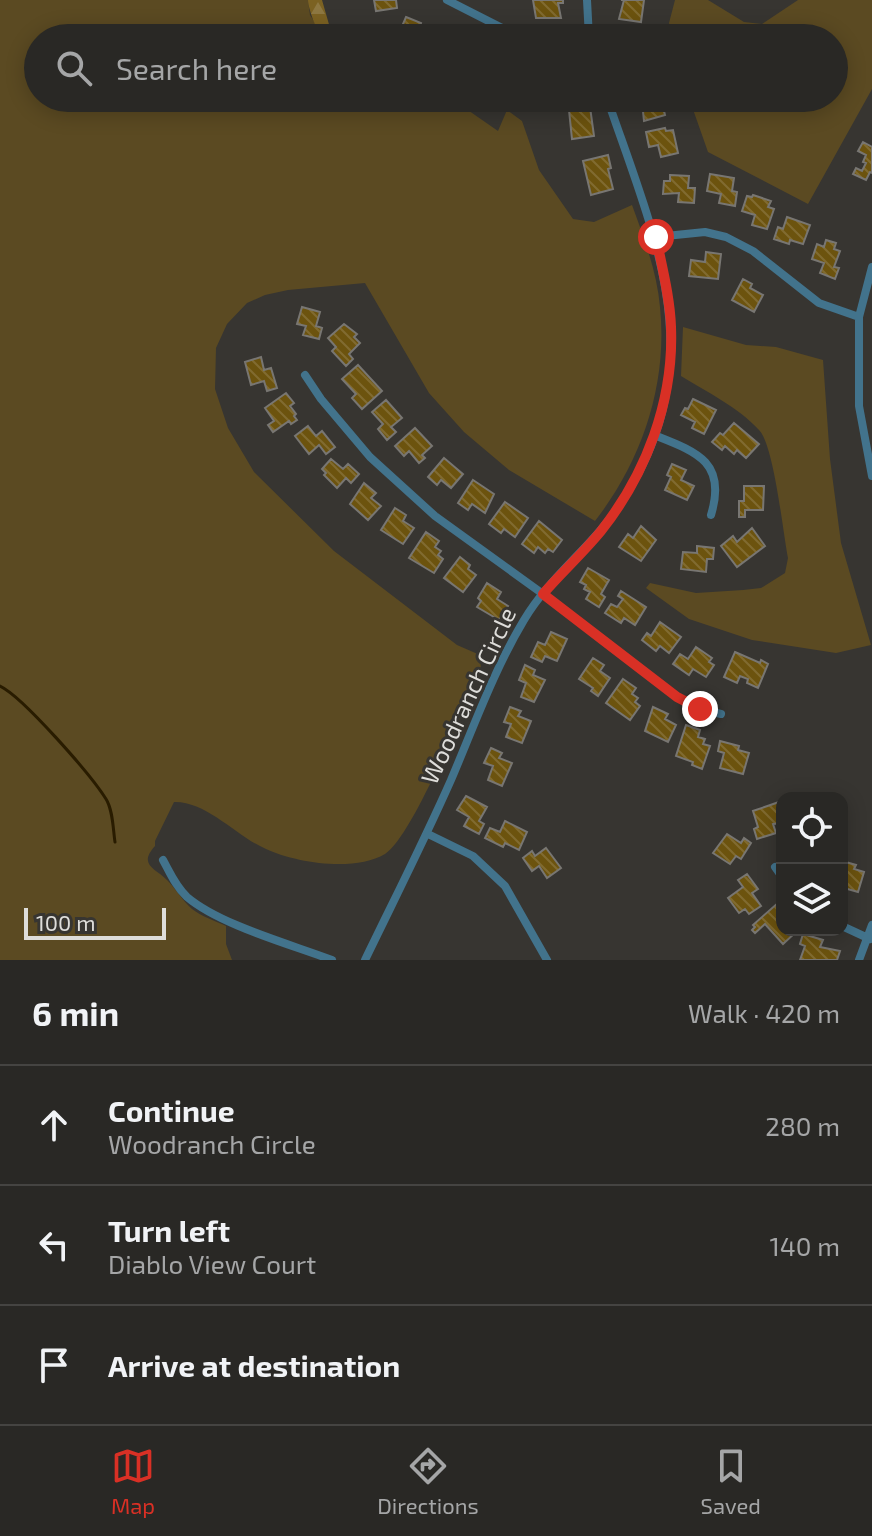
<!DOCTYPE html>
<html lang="en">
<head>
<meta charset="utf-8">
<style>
  body { margin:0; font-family:"Exo 2",sans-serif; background:#353432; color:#f1f3f6 }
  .controls { position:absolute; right:24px; bottom:24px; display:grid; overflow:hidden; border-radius:16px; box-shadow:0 4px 20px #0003 }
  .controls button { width:72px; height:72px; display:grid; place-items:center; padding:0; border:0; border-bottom:2px solid #454442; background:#292825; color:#f1f3f6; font:40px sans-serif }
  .scale { position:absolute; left:24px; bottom:20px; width:142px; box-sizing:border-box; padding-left:8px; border:4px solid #deddda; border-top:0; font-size:22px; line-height:28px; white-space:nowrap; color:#deddda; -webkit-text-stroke:6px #373531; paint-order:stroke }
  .stop { position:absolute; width:24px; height:24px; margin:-18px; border:6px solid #d93025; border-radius:50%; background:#fff }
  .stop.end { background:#d93025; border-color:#fff; box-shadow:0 2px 8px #0008 }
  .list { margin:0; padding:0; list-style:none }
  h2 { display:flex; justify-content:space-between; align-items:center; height:104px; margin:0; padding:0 32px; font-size:34px }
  h2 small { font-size:26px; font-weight:400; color:#a5a6a7 }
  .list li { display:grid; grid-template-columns:52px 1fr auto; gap:24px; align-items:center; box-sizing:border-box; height:120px; padding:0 32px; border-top:2px solid #454442 }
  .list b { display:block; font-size:30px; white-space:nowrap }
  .list p { margin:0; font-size:26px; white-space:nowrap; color:#a5a6a7 }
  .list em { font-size:26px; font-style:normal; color:#a5a6a7 }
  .icon { flex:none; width:44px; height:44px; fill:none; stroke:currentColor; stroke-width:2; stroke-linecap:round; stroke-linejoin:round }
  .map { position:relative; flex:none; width:872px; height:960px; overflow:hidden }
  .search { position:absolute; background:#292825; box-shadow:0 4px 20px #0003; left:24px; right:24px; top:24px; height:88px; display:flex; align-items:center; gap:20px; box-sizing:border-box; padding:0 28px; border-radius:44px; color:#a5a6a7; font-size:30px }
  .sheet { height:464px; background:#292825 }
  nav { display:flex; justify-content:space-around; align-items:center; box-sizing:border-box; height:112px; border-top:2px solid #454442; background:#292825; font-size:22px; color:#a5a6a7 }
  nav a { display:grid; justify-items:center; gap:4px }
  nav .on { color:#d93025 }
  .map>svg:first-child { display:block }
  .green { fill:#5b4a22 }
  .forest { fill:url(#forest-firs) }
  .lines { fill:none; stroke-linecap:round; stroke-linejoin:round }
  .stream { stroke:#291c00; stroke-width:3 }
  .building { fill:url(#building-back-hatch); stroke:#787672; stroke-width:2 }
  .street { stroke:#42738c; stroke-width:8 }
  .route { stroke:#d93025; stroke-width:10 }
  .labels { text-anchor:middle; stroke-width:6; stroke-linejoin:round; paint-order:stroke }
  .street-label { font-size:24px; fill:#deddda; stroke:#373531 }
</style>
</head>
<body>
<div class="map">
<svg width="872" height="960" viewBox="0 0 872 960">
  <defs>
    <pattern id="forest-firs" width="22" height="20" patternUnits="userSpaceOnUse" patternTransform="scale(2)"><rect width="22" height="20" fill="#7c6222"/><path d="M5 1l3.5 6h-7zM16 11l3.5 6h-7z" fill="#8e7842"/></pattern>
    <pattern id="building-back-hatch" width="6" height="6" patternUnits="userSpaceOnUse" patternTransform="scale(2)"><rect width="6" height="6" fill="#6c530e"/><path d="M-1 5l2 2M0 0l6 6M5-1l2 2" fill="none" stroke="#816b30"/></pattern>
  </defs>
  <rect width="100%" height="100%" fill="#373531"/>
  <path class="green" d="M 0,0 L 308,0 L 310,15 L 325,38 L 38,38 L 38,98 L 439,98 L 462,106 L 498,131 L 507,110 L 522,121 L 539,170 L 573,219 L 594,222 L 632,205 C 644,238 657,272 660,307 C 668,384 642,461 595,521 L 509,470 L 464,432 L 429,393 L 365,283 L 288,290 L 265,295 L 247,303 L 227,324 L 216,348 L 215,389 L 228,428 L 254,472 L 334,551 L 457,645 L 480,655 L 481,670 C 465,705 413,836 385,854 C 355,872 296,863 266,849 C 237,837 207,801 174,802 L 155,841 L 155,846 C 138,865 155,868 167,880 C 176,889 182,900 192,909 C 201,916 215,921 226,926 L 226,944 L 232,960 L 0,960 Z
    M 675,0 L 708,0 L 744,22 L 762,24 L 798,0 L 872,0 L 872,89 L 808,204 L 708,152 L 689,98 L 834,98 L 834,38 L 672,38 L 669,23 Z
    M 683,327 L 746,345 L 776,347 L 823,360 L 830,459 L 841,543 L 871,645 L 836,653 L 752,640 L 689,619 L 646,588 L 650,583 L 696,593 L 743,590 L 761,588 L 785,573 L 788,558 C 783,533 774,445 759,430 C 738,407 707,392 681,376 Z"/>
  <path class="forest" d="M 308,0 L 322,0 L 330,28 L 344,38 C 339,38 328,40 323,37 C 317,33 308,8 308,0 Z"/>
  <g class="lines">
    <path class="stream" d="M 0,686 C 23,697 91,775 106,799 C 113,810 113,829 115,842"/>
  </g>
  <path class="building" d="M 374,0 L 396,0 L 397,8 L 376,11 Z
    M 533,0 L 563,0 L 563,3 L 558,3 L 561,18 L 536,18 Z
    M 621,0 L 644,0 L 641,22 L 619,19 L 624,0 Z
    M 406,17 L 421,23 L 419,29 L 436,35 L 434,38 L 397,38 Z
    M 454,27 L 468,34 L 466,38 L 449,37 Z
    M 632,98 L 661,98 L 665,115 L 644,121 L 642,102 L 634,104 Z
    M 590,107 L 594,136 L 572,139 L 569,110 Z
    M 665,128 L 666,131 L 673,130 L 678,153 L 661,157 L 658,145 L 649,147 L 646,132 Z
    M 863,142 L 872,147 L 872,173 L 870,172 L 866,180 L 853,174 L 856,168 L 862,171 L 866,163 L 863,162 L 866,155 L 858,151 Z
    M 608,155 L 611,168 L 608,169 L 613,189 L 591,195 L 583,161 Z
    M 710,174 L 734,178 L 732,191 L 737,192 L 735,206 L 719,203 L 721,194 L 707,191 Z
    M 670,175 L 689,176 L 688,188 L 695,188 L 694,203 L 678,202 L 679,193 L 663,194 L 664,181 L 670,181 Z
    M 753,195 L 771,201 L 768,207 L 774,209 L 767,229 L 752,225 L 755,215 L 742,211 L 747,196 L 752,197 Z
    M 787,217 L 810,225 L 803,244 L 790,240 L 789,244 L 774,239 L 778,227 L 783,229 Z
    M 826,240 L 836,243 L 834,249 L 840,251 L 834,267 L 839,268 L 835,279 L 820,273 L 824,263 L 812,259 L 817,244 L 824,247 Z
    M 706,252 L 721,254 L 718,279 L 689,276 L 691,260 L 705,262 Z
    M 743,279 L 752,284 L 750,288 L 763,295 L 754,312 L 732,300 Z
    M 302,307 L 320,312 L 316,326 L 322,328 L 319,339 L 303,335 L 306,326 L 297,324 Z
    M 344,324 L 357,334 L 354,337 L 360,343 L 349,354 L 353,359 L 346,366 L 332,351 L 336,347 L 328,338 Z
    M 261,357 L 264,370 L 271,368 L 277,388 L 267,391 L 264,381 L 251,385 L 245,362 Z
    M 358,365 L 382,391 L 362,409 L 352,398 L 356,394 L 342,379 Z
    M 286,393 L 294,403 L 290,406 L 296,414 L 294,416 L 297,420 L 291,424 L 289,421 L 273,432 L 268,425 L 274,421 L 265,408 Z
    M 693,399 L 716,410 L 704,434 L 692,428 L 695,422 L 681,415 L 685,408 L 688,409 Z
    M 386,400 L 402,418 L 391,427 L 396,432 L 387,440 L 378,429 L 383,424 L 372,412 Z
    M 734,423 L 759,444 L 746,458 L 737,450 L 734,454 L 725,446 L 722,450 L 712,442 L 720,433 L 723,435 Z
    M 308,426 L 316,436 L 322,431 L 335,447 L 326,454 L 319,445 L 309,454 L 295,436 Z
    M 415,428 L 432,446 L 422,455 L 425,458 L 419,463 L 409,451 L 404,456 L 395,446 Z
    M 444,458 L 463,474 L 451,488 L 441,480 L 437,485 L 428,477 Z
    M 331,459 L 343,469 L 348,464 L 359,474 L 351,483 L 346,478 L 337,488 L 324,475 L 326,473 L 322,469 Z
    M 672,464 L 686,470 L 681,480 L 694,486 L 687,500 L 665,490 L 671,477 L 667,475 Z
    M 473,480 L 494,494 L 485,513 L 472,504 L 468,510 L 458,503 Z
    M 364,483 L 376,493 L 371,498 L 381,506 L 368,520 L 350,504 Z
    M 744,486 L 764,486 L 763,510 L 745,510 L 745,517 L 739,517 L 739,501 L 744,501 Z
    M 505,502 L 528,518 L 515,537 L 504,529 L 501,533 L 489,524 Z
    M 395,508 L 406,515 L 403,521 L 414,528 L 403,544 L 381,530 Z
    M 539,521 L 562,540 L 553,552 L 548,549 L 545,553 L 538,547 L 534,553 L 522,544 Z
    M 641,526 L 656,540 L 641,561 L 619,547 L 628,534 L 633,538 Z
    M 752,528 L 765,546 L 737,567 L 721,546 L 733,536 L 737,542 Z
    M 426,532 L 439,541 L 435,547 L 441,551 L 438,555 L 443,559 L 434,573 L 409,558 Z
    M 697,546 L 714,548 L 713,559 L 707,559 L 706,572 L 681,569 L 683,552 L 697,553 Z
    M 460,557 L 470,565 L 468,569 L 476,575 L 463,592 L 444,578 Z
    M 588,568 L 609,580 L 601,594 L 605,597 L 599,607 L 586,599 L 590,592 L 584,589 L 586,585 L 580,582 Z
    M 487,583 L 501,592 L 497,599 L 508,606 L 499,620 L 477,607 L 481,601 L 478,598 Z
    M 621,591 L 646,607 L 635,625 L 624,618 L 621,623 L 605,613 L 611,604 L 617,607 L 623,599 L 618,596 Z
    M 660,622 L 681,637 L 669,653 L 660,646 L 656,651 L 642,640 L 647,633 L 651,636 Z
    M 551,632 L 567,639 L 557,661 L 545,656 L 542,662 L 531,657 L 538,642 L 545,645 Z
    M 696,647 L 712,658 L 709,662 L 714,665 L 706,677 L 693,669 L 689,675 L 673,664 L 680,654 L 688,659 Z
    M 735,652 L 760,663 L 761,660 L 768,664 L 758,688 L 747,683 L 748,679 L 740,676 L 737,683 L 724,677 Z
    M 593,658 L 604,665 L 600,671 L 610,678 L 598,696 L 591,691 L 593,688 L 579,679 Z
    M 525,665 L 535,670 L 533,675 L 545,680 L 534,702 L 521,697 L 526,683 L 519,680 Z
    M 623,679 L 636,688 L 632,694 L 638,698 L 635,702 L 640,706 L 630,720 L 606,703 Z
    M 510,707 L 521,711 L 518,716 L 531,721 L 522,743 L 506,737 L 511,724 L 504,722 Z
    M 653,707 L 668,714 L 665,719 L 676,725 L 668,742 L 645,731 Z
    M 686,725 L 700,730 L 698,737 L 705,739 L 703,744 L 710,746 L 702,769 L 692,765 L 693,762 L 676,756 Z
    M 720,741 L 739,746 L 738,750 L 749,753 L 743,774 L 720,768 L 724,753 L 718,751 Z
    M 491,748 L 502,753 L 499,758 L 512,763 L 502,786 L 488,780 L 493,766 L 484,763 Z
    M 466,796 L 487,807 L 479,821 L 484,824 L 479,834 L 464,826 L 469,817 L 457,810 Z
    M 782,801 L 782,823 L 773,824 L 776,833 L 757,839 L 754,829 L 758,827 L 753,811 Z
    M 505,821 L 527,832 L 519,850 L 505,843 L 503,847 L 485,838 L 490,828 L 500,832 Z
    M 727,834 L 741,843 L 744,838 L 751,843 L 741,859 L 736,856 L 730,864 L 713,853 Z
    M 546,848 L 561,868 L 547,878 L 539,866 L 532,871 L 523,858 L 532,851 L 535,856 Z
    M 842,861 L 856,865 L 854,869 L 864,872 L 858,892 L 844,888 L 842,893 Z
    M 747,874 L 758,889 L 752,893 L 761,906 L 749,914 L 745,909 L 739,913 L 728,898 L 743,887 L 738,880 Z
    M 779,902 L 782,905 L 782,930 L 796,932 L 783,944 L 765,924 L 755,933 L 752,930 L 755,927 L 753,925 Z
    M 803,934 L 823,940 L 820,947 L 840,951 L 837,960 L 800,960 L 805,946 L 800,944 Z"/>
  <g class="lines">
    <path class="street" d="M 447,0 L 522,38
      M 587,0 L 589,38
      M 656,237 L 705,232 L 726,237 L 753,251 L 819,303 L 859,317
      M 872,267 L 859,317 L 859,406 L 872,476
      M 305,375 L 321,399 L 370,457 L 435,516 L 543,594 L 677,697 L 700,709 L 721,714
      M 654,435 C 697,452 727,462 711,515
      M 428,834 L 473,856 L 505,886 L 547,960
      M 163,860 C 170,873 176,887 187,897 C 220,925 290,944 332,960
      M 775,867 L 782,877
      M 842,926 L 870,939
      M 365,960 C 394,900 424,841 451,780 C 474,726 494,670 524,620 C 550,576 593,546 621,503 C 714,361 656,241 607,98
      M 859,960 L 872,925"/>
  </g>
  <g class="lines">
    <path class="route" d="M 656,237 C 662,267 670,297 671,327 C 674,401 646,474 601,531 C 583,553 561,573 543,594 L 677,697 L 700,709"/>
  </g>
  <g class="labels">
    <g class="street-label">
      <text transform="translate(469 696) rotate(-65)" y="8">Woodranch Circle</text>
    </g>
  </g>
</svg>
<div class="controls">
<button><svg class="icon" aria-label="locate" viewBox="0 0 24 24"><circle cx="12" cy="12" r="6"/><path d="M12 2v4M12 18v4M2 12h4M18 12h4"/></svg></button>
<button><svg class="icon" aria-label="layers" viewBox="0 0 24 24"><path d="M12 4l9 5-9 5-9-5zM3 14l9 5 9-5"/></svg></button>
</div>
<div class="scale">100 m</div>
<div class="stop" style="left:656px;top:237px"></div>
<div class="stop end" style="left:700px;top:709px"></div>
<div class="search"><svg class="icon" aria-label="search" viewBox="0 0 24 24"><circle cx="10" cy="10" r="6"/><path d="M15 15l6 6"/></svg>Search here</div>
</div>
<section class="sheet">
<h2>6 min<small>Walk · 420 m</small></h2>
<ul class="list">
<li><svg class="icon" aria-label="ahead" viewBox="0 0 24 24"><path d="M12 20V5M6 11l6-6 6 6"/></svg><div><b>Continue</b><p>Woodranch Circle</p></div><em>280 m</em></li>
<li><svg class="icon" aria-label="left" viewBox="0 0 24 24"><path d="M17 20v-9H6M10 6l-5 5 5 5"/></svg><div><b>Turn left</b><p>Diablo View Court</p></div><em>140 m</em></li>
<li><svg class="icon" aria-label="arrive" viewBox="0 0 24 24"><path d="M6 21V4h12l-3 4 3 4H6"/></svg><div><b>Arrive at destination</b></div></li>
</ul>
</section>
<nav>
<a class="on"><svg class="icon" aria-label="map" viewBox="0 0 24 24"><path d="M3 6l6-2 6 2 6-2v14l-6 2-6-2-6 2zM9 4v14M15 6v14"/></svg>Map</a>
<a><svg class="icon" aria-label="directions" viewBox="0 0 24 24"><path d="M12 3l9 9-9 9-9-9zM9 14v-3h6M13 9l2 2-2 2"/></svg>Directions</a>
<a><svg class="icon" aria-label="saved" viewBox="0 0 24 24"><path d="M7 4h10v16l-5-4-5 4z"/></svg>Saved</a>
</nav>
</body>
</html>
